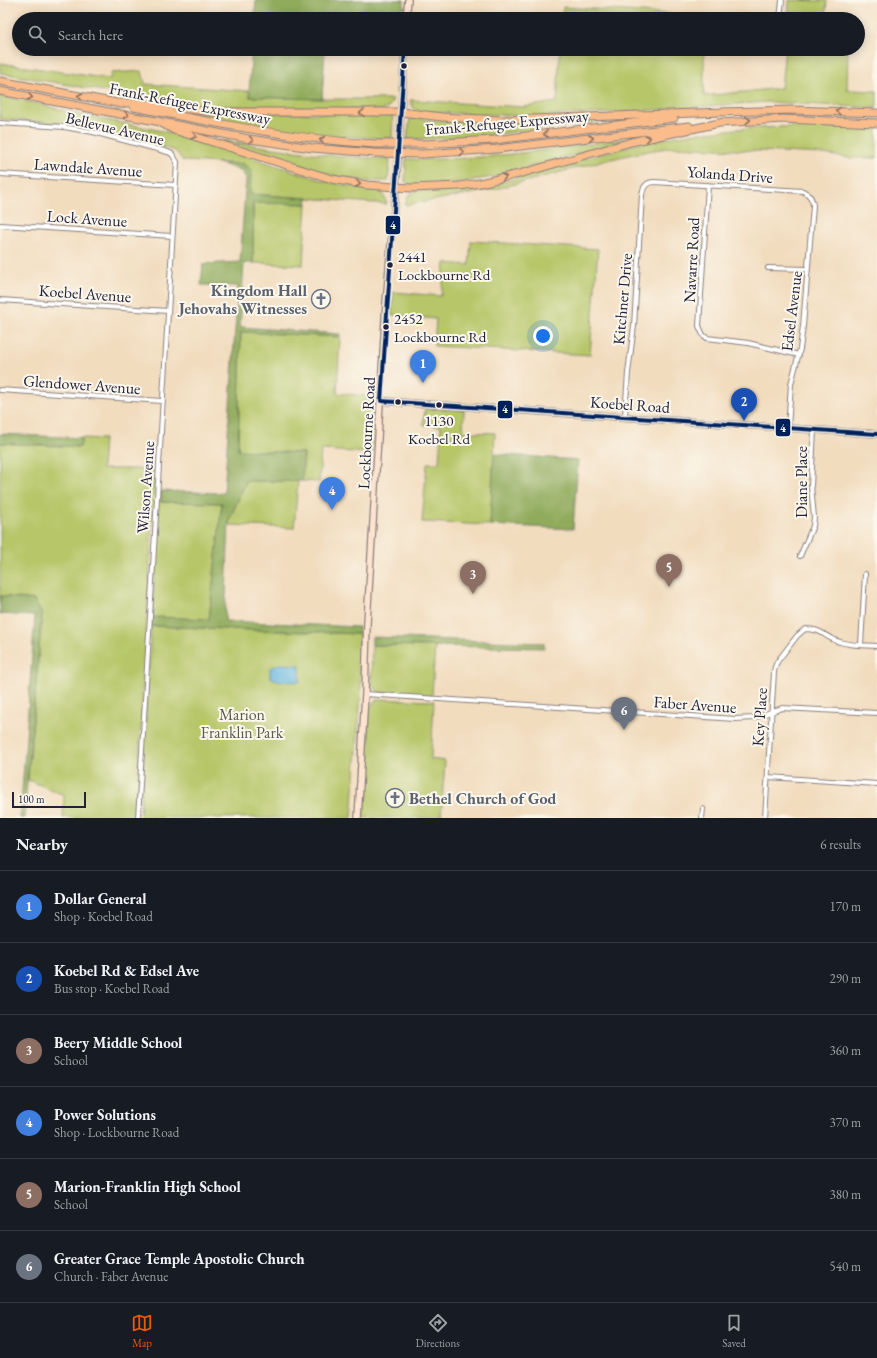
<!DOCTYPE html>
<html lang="en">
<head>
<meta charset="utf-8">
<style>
  body { margin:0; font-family:"EB Garamond",serif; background:#242831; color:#f1f3f6 }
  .scale { position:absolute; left:12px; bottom:10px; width:74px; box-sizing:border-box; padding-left:4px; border:2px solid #22223b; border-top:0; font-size:11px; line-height:14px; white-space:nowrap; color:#22223b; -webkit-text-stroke:3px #fbf7ec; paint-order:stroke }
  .you { position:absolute; left:543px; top:336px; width:14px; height:14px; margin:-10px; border:3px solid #fff; border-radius:50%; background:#1a73e8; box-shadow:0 0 0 6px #1a73e833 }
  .badge { display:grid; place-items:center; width:26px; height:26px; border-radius:50%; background:#ea580c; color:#fff; font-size:13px; font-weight:700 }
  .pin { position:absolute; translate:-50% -33px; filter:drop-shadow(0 1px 2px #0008) }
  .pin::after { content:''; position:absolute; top:21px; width:14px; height:12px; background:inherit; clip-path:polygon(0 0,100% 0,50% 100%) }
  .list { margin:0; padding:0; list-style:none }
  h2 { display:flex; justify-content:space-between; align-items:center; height:52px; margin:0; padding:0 16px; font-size:17px }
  h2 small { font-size:13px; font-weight:400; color:#9ea1a6 }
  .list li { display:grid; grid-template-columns:26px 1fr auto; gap:12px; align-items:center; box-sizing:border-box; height:72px; padding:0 16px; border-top:1px solid #363941 }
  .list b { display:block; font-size:15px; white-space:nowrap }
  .list p { margin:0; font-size:13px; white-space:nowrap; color:#9ea1a6 }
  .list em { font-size:13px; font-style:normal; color:#9ea1a6 }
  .icon { flex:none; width:22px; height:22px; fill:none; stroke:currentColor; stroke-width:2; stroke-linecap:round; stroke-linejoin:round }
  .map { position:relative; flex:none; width:877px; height:818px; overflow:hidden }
  .search { position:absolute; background:#171b24; box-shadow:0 2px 10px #0003; left:12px; right:12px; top:12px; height:44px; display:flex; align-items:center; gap:10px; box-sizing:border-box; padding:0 14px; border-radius:22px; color:#9ea1a6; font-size:15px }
  .sheet { height:484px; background:#171b24 }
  nav { display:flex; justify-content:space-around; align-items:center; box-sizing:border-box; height:56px; border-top:1px solid #363941; background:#171b24; font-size:11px; color:#9ea1a6 }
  nav a { display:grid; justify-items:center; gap:2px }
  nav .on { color:#ea580c }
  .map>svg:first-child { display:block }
  .green { fill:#b6c668; stroke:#6c7452 }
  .forest { fill:#90ab5c; stroke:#59664c }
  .water { fill:#64b6df; stroke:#436c8d }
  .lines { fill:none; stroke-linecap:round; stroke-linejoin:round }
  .street-casing { stroke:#8a7f7c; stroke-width:6 }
  .secondary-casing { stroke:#8a7f7c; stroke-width:8 }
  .highway-casing { stroke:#8a7f7c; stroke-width:9 }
  .street { stroke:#fff; stroke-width:4 }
  .secondary { stroke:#fde4d0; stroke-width:5.5 }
  .highway { stroke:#f9bc8a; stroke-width:7 }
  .highway-bridge-casing { stroke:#8a7f7c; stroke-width:9; stroke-linecap:butt }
  .highway-bridge { stroke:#f9bc8a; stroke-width:7 }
  .bus-1-casing { stroke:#fbf7ec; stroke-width:7 }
  .bus-1 { stroke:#00205b; stroke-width:4 }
  .oneway { stroke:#8e6f62 }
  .bus-dot { fill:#22223b; stroke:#fbf7ec; stroke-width:1.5 }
  .labels { text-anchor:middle; stroke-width:4; stroke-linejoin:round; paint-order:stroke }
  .bus-label { font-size:15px; fill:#22223b; stroke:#fbf7ec; text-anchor:start }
  .street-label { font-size:16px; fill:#22223b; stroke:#fbf7ec }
  .worship-label { font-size:16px; font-weight:bold; fill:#5b616d; stroke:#fbf7ec; text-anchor:end }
  .park-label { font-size:16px; fill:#565b4b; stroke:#fbf7ec }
  .line-badge { stroke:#fbf7ec; stroke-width:1.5 }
  .badge-label { font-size:11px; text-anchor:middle; font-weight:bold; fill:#fff }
</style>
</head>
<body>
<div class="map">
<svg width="877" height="818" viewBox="0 0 877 818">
  <rect width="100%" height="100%" fill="#fbf7ec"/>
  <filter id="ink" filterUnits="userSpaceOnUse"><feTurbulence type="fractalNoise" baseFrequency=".025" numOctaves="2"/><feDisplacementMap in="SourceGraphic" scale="8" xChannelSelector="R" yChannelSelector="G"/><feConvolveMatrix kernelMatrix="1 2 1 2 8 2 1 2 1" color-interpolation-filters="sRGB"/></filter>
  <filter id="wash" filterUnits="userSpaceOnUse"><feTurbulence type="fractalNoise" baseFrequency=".012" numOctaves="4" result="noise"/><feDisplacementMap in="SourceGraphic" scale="16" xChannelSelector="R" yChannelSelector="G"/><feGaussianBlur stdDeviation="0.9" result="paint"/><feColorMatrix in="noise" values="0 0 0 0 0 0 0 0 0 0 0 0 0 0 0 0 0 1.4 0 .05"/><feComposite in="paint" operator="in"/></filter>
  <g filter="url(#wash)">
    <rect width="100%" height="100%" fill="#f2dcbe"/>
    <path class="green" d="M 789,0 L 827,1 L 825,19 L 788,19 Z
      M 563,7 L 705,16 L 705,19 L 562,19 Z
      M 560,49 L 704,49 L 704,96 L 781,88 L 785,49 L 848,49 L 847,90 L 877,91 L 877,108 L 767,102 L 610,113 L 531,116 L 423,112 L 414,109 L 410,100 L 523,107 L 557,102 Z
      M 0,63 L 110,79 L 111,73 L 142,71 L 145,84 L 249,91 L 250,97 L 322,99 L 393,99 L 388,108 L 381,110 L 202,106 L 173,103 L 0,73 Z
      M 0,96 L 40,104 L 72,113 L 182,135 L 327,182 L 345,185 L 379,190 L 383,193 L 387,204 L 250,194 L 251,170 L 243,164 L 183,161 L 176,151 L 89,127 L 68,124 L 0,119 Z
      M 193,112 L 389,114 L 393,116 L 392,138 C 325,138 259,127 194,114 Z
      M 410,118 C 475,125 541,121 607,119 L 607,121 L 464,138 L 407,139 Z
      M 802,126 L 877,128 L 877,158 L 850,158 L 823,154 L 674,147 C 613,155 555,175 495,189 C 465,195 435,200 405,205 L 408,196 L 413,192 L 418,190 L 442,192 L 455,191 L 503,182 L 646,141 L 697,133 L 737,129 Z
      M 626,139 L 626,140 L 499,176 L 448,184 L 411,185 L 405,182 L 406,159 C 479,162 554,148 626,139 Z
      M 223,140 C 279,150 334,157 390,159 L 388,181 L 364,181 L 337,177 L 222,141 Z
      M 253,202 L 307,204 L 303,265 L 253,263 Z
      M 471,241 L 598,249 L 590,355 L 434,346 L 436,319 L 391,315 L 394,292 L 441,296 L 445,263 L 469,265 Z
      M 241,332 L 340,337 L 337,393 L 376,397 L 372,453 L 321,450 L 319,482 L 302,481 L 304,453 L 238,451 Z
      M 425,408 L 464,410 L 463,432 L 495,433 L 490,525 L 422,522 L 427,463 L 439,463 L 441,426 L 423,425 Z
      M 82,438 L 104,439 L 102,469 L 155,469 L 136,818 L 63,818 L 64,795 L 28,780 L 42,614 L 34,600 L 0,596 L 0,443 L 80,447 Z
      M 246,481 L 298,481 L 294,528 L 229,525 L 229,521 Z
      M 159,491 L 161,491 L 161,502 L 222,503 L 209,620 L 152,617 Z
      M 151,626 L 359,634 L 361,691 L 352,818 L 140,818 Z
      M 372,645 L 435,646 L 432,696 L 378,692 L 371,685 Z
      M 377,699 L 434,701 L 431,759 L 445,761 L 441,818 L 363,818 L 370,707 Z"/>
    <path class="forest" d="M 256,0 L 404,0 L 403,19 L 254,19 Z
      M 252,49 L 325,49 L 322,99 L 250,97 L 249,91 Z
      M 218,163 L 243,164 L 251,170 L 250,194 L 307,198 L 307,204 L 253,203 L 253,263 L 244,263 L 240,327 L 340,334 L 340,337 L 241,332 L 238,450 L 304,453 L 302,481 L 246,481 L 229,521 L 225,621 L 359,627 L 359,634 L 151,626 L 152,617 L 209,619 L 222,503 L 161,502 L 161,491 L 224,493 L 238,286 L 201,285 L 203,264 L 240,262 L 246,178 L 241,170 Z
      M 0,434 L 82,438 L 80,447 L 0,443 Z
      M 494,454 L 578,460 L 573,529 L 490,525 Z
      M 0,596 L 34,600 L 42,614 L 24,818 L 20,818 L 35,616 L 0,614 Z
      M 372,637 L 544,643 L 544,648 L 372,645 Z"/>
    <path class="water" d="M 279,664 L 300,665 L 300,682 L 279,681 L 270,677 L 270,668 Z"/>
  </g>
  <g filter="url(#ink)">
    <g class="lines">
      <g class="street-casing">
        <path id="street" d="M 780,19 L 782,0
          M 0,123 L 64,127 L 93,132 L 168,152 L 172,154 L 177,162 L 138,818
          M 0,174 L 175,185
          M 708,185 L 699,326 L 703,335 L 707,338 L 748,343 L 799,355
          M 0,225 L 172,236
          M 768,268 L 808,269
          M 0,300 L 168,311
          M 0,390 L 162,401
          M 625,416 L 628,373 L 634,326 L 642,195 C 643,187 646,182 654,182 L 803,191 C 809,194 813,199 813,206 L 803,326 L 800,349 L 791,384 L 788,428
          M 800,556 L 813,526 L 814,517 L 811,486 L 814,430
          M 861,645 L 865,574
          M 365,694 L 735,719 L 754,718 L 782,708 L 877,713
          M 768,777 L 877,784
          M 702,818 L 703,809
          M 765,818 L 774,672 L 775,667 L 777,662 L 797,636 L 805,629 C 824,629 824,638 840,642 C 852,646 865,645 877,646"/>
      </g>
      <g class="secondary-casing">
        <path id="secondary" d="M 406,19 L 408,0
          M 381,401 L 877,434
          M 358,818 L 365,694 L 367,623 L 386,303 L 396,186 L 405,49"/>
      </g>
      <g class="highway-casing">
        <path id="highway" d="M 0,81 L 122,104
          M 0,91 L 249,139 L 312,148 L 375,153
          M 118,103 L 138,103 L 213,112 L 401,112 L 442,117 L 502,120 L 723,112
          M 134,107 C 215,123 293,139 375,144
          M 720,112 L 792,110 L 877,113
          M 158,121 L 174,130 L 332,179 L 367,185 L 411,188 L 460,186 L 480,183 L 519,174 L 631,142 L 724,122
          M 720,123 L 783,119 L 877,123
          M 424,144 L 494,140 L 674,118
          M 423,154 L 497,149 L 689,126"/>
      </g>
      <use href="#street" class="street"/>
      <use href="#secondary" class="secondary"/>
      <use href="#highway" class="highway"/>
      <g class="highway-bridge-casing">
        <path id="highway-bridge" d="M 375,144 L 424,144
          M 375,153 L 423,154"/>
      </g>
      <use href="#highway-bridge" class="highway-bridge"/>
      <g class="bus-1-casing">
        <path id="bus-1" d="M 381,401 L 877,434
          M 381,401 L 405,49"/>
      </g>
      <use href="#bus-1" class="bus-1"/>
    </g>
    <defs><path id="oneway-chevron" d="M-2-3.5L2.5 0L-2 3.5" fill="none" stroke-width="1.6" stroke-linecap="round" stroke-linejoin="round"/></defs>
    <g class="oneway">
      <use href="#oneway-chevron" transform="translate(80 96) rotate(-169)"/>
      <use href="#oneway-chevron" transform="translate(30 97) rotate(11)"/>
      <use href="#oneway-chevron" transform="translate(838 111) rotate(-177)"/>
      <use href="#oneway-chevron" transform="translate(362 113) rotate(179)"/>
      <use href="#oneway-chevron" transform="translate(126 115) rotate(11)"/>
      <use href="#oneway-chevron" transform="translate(748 120) rotate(-4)"/>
      <use href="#oneway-chevron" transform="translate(546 134) rotate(173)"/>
      <use href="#oneway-chevron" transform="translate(194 136) rotate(17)"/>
      <use href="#oneway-chevron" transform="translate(591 138) rotate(-7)"/>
      <use href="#oneway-chevron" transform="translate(648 138) rotate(-11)"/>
      <use href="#oneway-chevron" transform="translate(251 140) rotate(10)"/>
      <use href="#oneway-chevron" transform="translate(322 140) rotate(-174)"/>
      <use href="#oneway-chevron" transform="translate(462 152) rotate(-3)"/>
      <use href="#oneway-chevron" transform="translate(504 177) rotate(-13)"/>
      <use href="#oneway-chevron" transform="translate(358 184) rotate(7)"/>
    </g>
  </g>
  <defs>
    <g id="church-ring" transform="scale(1)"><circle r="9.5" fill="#fbf7ec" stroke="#6b7280" stroke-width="1.5"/><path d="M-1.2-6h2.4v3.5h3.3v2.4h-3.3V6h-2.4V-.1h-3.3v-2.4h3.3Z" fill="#6b7280"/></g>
  </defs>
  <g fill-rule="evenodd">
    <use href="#church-ring" x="321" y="299"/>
    <use href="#church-ring" x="395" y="798"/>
  </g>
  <g class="bus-dot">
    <circle cx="404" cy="66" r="3.5"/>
    <circle cx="390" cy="265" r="3.5"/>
    <circle cx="386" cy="327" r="3.5"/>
    <circle cx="398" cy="402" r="3.5"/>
    <circle cx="439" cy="405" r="3.5"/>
  </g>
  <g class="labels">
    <g class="bus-label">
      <text x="398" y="262">2441<tspan x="398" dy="18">Lockbourne Rd</tspan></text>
      <text x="394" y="324">2452<tspan x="394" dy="18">Lockbourne Rd</tspan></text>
      <text x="439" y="426" text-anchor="middle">1130<tspan x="439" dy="18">Koebel Rd</tspan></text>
    </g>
    <g class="street-label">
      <text transform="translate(190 103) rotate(11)" y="6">Frank-Refugee Expressway</text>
      <text transform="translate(507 122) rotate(-5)" y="6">Frank-Refugee Expressway</text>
      <text transform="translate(115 128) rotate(13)" y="6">Bellevue Avenue</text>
      <text transform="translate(88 167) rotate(4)" y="6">Lawndale Avenue</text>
      <text transform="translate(730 174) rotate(4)" y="6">Yolanda Drive</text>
      <text transform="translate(87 218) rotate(4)" y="6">Lock Avenue</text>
      <text transform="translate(691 260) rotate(-87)" y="6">Navarre Road</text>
      <text transform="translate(85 293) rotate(4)" y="6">Koebel Avenue</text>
      <text transform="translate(622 299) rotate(-85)" y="6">Kitchner Drive</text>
      <text transform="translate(791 311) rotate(-83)" y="6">Edsel Avenue</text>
      <text transform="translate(82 384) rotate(4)" y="6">Glendower Avenue</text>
      <text transform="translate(630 404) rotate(4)" y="6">Koebel Road</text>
      <text transform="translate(366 433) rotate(-87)" y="6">Lockbourne Road</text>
      <text transform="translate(801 482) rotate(-90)" y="6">Diane Place</text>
      <text transform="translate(145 487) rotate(-86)" y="6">Wilson Avenue</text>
      <text transform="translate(695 704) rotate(4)" y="6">Faber Avenue</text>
      <text transform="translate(759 717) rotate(-86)" y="6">Key Place</text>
    </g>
    <g class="worship-label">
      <text x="307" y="296">Kingdom Hall<tspan x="307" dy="18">Jehovahs Witnesses</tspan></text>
      <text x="409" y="804" text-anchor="start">Bethel Church of God</text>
    </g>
    <g class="park-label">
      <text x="242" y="720">Marion<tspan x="242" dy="18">Franklin Park</tspan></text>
    </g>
  </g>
  <g class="line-badge">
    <rect x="385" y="215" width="16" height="20" rx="4" fill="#00205b"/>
    <rect x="497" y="400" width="16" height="19" rx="4" fill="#00205b"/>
    <rect x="775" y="418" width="16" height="19" rx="4" fill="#00205b"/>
  </g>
  <g class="badge-label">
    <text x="393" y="229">4</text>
    <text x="505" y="413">4</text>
    <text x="783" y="432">4</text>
  </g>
</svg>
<div class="scale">100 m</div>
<div class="you"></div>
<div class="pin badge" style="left:423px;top:383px;background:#3f7fe0">1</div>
<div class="pin badge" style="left:744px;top:421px;background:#1a4fb4">2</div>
<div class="pin badge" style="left:473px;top:594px;background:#8d6e63">3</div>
<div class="pin badge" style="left:332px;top:510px;background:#3f7fe0">4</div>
<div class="pin badge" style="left:669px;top:587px;background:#8d6e63">5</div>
<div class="pin badge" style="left:624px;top:730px;background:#6b7280">6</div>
<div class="search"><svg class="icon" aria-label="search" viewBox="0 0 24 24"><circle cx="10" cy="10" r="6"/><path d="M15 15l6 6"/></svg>Search here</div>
</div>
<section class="sheet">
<h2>Nearby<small>6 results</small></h2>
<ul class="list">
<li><span class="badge" style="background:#3f7fe0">1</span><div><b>Dollar General</b><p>Shop · Koebel Road</p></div><em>170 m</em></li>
<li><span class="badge" style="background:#1a4fb4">2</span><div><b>Koebel Rd &amp; Edsel Ave</b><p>Bus stop · Koebel Road</p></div><em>290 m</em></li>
<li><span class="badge" style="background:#8d6e63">3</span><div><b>Beery Middle School</b><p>School</p></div><em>360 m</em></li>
<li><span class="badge" style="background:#3f7fe0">4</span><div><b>Power Solutions</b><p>Shop · Lockbourne Road</p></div><em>370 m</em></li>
<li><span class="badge" style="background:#8d6e63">5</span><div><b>Marion-Franklin High School</b><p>School</p></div><em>380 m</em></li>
<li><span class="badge" style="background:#6b7280">6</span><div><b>Greater Grace Temple Apostolic Church</b><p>Church · Faber Avenue</p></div><em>540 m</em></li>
</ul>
</section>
<nav>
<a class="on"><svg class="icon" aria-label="map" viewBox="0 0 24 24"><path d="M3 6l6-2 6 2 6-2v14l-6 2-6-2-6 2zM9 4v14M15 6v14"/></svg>Map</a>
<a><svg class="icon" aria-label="directions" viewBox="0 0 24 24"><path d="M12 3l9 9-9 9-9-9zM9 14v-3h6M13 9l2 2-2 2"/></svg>Directions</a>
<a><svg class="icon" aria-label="saved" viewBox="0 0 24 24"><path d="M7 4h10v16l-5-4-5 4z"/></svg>Saved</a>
</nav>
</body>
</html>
